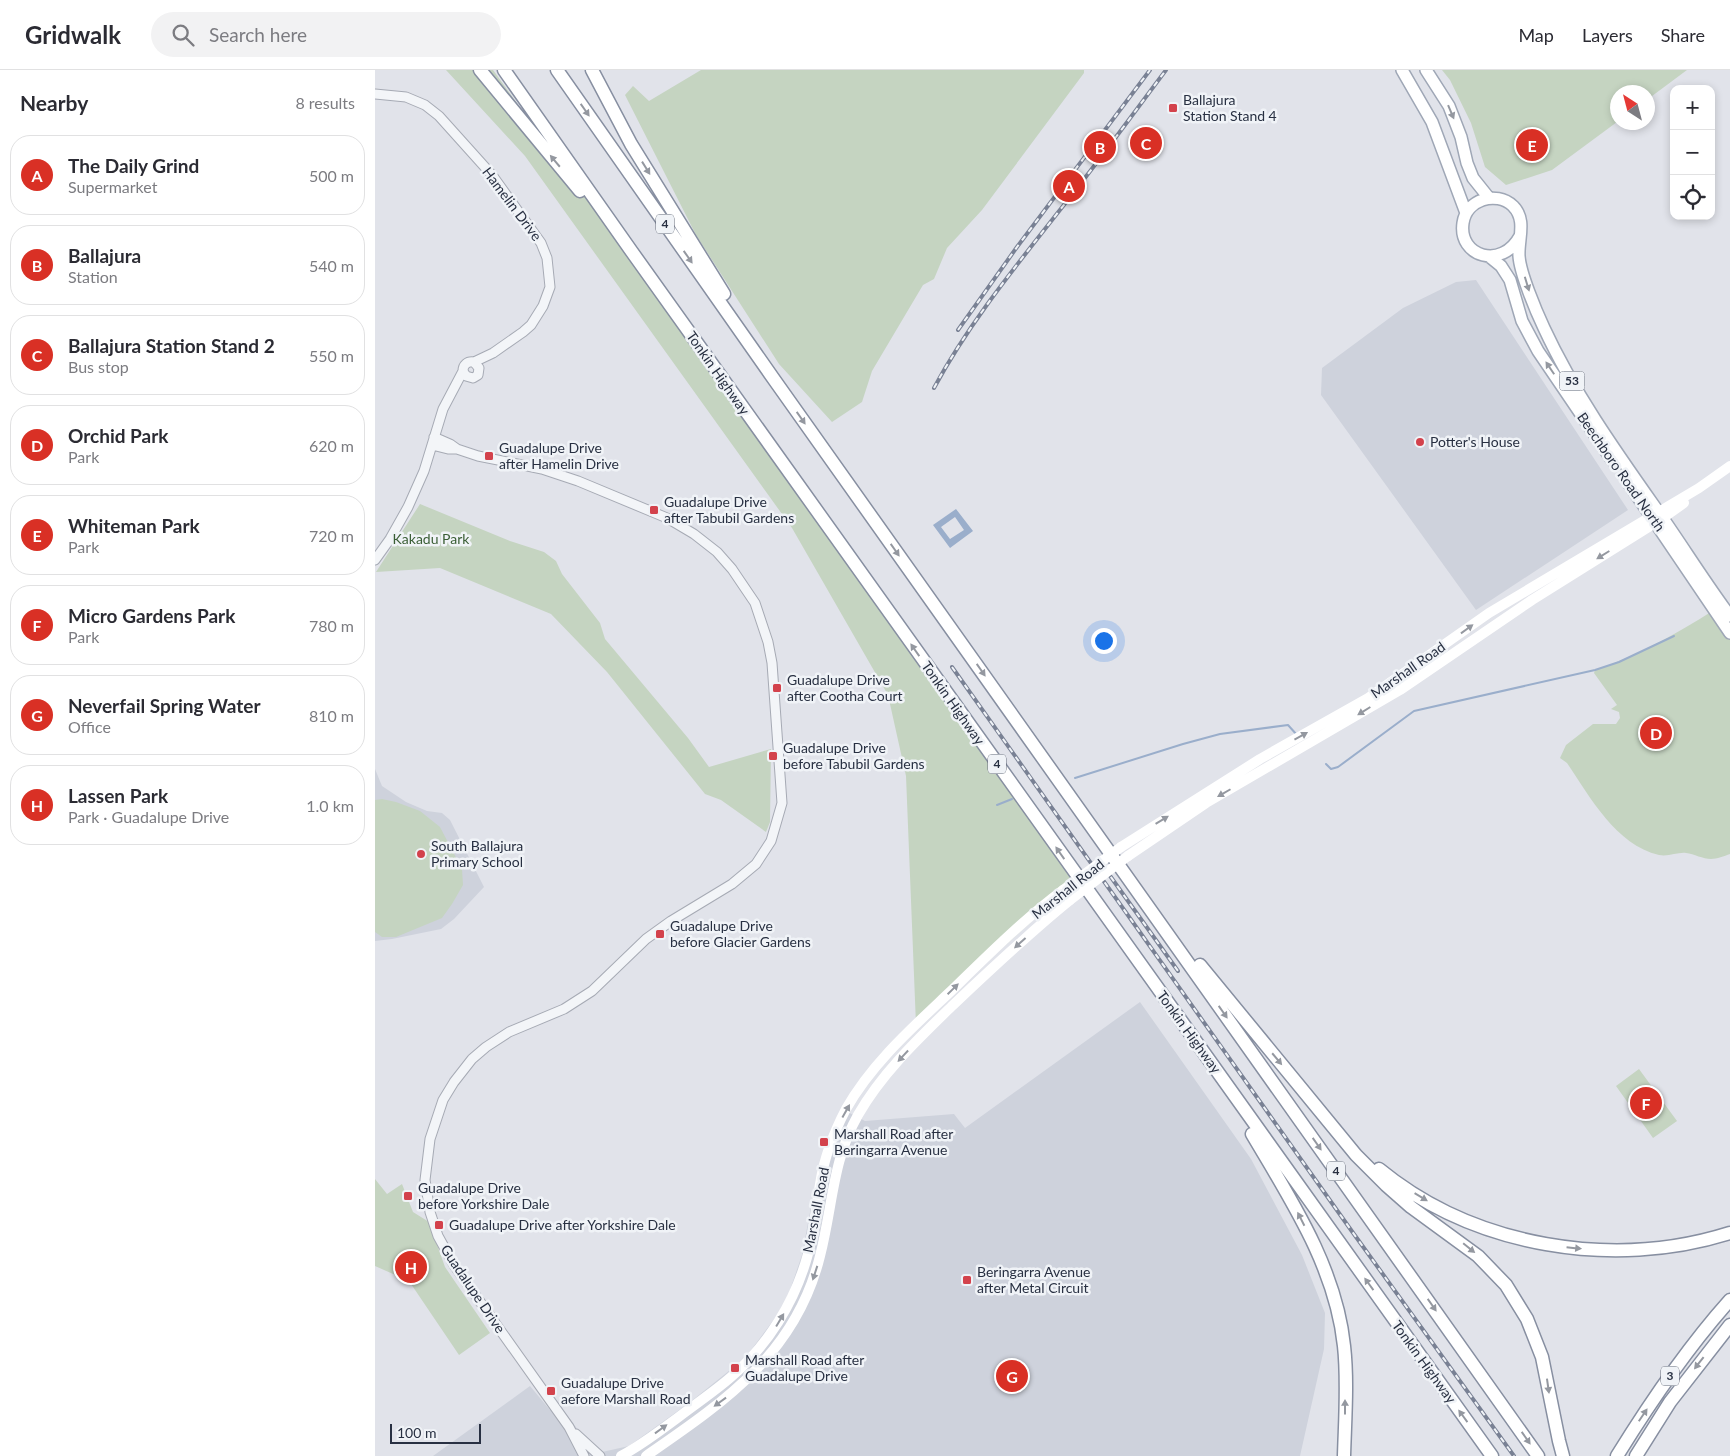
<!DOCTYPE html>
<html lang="en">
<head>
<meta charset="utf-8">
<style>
  body { margin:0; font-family:Lato,sans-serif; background:#f2f2f3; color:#2b2b33 }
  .controls { position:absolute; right:15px; top:15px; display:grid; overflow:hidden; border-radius:10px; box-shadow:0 2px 8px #0003 }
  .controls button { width:45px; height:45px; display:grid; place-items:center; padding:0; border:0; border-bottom:1px solid #e1e1e2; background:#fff; color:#2b2b33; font:25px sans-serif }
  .compass { position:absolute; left:1235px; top:15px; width:45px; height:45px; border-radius:50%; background:#fff; box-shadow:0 2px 8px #0003; rotate:324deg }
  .scale { position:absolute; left:15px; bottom:12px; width:91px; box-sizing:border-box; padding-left:5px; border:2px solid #283042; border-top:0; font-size:14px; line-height:18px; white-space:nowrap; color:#283042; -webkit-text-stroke:4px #f0f3f7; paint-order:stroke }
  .you { position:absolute; left:728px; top:570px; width:18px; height:18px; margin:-12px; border:4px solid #fff; border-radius:50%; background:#1a73e8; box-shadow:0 0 0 8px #1a73e833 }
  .badge { display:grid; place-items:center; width:32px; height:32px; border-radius:50%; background:#d93025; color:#fff; font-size:16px; font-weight:700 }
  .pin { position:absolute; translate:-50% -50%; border:2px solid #fff; box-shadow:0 1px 5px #0006 }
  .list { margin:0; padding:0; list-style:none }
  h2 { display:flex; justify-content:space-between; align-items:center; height:65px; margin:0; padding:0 20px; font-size:21px }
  h2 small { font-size:16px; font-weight:400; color:#7c7c81 }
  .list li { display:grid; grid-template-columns:32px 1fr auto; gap:15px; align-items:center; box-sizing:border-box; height:80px; margin:0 10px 10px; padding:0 10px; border:1px solid #e1e1e2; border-radius:20px }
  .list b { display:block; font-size:19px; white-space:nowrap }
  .list p { margin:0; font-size:16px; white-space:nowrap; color:#7c7c81 }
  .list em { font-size:16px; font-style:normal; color:#7c7c81 }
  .icon { flex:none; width:28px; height:28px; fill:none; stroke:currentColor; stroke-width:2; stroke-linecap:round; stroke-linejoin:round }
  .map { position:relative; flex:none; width:1355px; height:1386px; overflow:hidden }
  header { display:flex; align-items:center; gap:30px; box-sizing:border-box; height:70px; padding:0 25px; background:#fff; border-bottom:1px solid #e1e1e2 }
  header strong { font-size:24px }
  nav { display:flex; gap:28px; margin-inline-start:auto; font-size:18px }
  .search { width:350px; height:45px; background:#f2f2f3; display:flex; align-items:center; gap:12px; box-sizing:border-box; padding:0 18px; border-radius:28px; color:#7c7c81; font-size:19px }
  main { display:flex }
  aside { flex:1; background:#fff }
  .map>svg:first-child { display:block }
  .built { fill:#ced2dc }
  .green { fill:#c5d4c1 }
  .water { fill:#9aaecb; fill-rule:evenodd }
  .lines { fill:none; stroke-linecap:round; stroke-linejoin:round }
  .stream { stroke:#9aaecb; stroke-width:2 }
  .tertiary-casing { stroke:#a6aab4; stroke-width:11 }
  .primary-casing { stroke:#9fa7b6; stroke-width:14 }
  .motorway-casing { stroke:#878fa1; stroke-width:15 }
  .tertiary { stroke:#f3f5f8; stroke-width:9 }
  .secondary { stroke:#fff; stroke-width:10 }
  .primary { stroke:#fff; stroke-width:11 }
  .motorway { stroke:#fff; stroke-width:12 }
  .rail-casing { stroke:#798194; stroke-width:4 }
  .rail { stroke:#f0f3f7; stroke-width:2; stroke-dasharray:5.5; stroke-linecap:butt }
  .secondary-bridge { stroke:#fff; stroke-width:10 }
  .oneway { fill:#9498a0 }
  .poi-dot { fill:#d3424c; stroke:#f0f3f7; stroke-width:2 }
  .labels { text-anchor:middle; stroke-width:5; stroke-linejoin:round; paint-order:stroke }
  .shield { fill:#f0f3f7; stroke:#646a78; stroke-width:1 }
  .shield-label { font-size:12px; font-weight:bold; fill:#283042 }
  .poi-label { font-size:14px; fill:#283042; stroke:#f0f3f7; text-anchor:start }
  .street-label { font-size:14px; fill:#283042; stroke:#f0f3f7 }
  .park-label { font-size:14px; fill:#3a5e35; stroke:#f0f3f7 }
</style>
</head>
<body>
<header>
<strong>Gridwalk</strong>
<div class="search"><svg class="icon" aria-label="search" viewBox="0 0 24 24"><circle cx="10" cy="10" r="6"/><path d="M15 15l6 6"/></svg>Search here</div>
<nav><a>Map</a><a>Layers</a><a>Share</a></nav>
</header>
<main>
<aside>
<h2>Nearby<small>8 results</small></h2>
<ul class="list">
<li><span class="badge">A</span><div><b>The Daily Grind</b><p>Supermarket</p></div><em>500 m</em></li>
<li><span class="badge">B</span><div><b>Ballajura</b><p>Station</p></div><em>540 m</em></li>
<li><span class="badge">C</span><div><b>Ballajura Station Stand 2</b><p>Bus stop</p></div><em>550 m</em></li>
<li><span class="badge">D</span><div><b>Orchid Park</b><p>Park</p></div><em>620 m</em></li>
<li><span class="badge">E</span><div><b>Whiteman Park</b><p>Park</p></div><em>720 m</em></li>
<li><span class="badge">F</span><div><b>Micro Gardens Park</b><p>Park</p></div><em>780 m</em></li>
<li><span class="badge">G</span><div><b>Neverfail Spring Water</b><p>Office</p></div><em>810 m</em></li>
<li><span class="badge">H</span><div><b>Lassen Park</b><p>Park · Guadalupe Drive</p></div><em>1.0 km</em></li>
</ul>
</aside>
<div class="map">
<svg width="1355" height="1386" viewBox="0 0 1355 1386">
  <rect width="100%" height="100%" fill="#e1e3ea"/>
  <path class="built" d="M 1101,210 L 1253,440 L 1101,540 L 946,325 L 947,298 L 1028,238 L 1081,212 Z
    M 0,699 L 7,716 L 31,732 L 52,741 L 67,743 L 75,750 L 109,817 L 79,849 L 66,859 L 17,869 L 0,871 Z
    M 765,932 L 876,1089 L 927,1185 L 950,1243 L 949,1279 L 925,1386 L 58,1386 L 155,1316 L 175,1340 L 184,1334 L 209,1368 L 227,1382 L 254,1376 L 314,1333 L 370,1288 L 403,1244 L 414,1223 L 427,1185 L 436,1137 L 450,1076 L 467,1039 L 490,1051 L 579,1044 L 590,1058 Z"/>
  <path class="green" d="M 71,0 L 118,0 L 704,809 L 541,955 L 531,706 L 513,625 L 417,458 L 150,86 Z
    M 326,0 L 709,0 L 709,3 L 607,140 L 572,178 L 559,209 L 548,215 L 497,301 L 487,332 L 457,352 L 404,294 L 321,165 L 250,25 L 258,16 L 274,31 Z
    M 1067,0 L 1312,0 L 1273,29 L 1272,22 L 1242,22 L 1242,52 L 1177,100 L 1131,115 L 1110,97 L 1096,53 L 1075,10 Z
    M 45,434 L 135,471 L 169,482 L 181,491 L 187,504 L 225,553 L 230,569 L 313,668 L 334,697 L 396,679 L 395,752 L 391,762 L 346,730 L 330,724 L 232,602 L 176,544 L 65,498 L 1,502 Z
    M 1339,540 L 1355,563 L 1355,784 C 1349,786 1342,789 1336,789 C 1328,789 1319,784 1311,783 C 1303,782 1293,787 1284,785 C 1241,775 1215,727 1192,693 L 1185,688 L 1191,675 L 1218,654 L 1241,654 L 1245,648 L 1244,642 L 1236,639 L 1242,635 L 1219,603 L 1220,600 C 1263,586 1301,564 1339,540 Z
    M 7,729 L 21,732 L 45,741 L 65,757 L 87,799 L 88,815 L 77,834 L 67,848 L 21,867 L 7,867 L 0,862 L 0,730 Z
    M 1264,999 L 1302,1051 L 1278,1068 L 1241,1016 Z
    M 0,1109 L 12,1124 L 27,1114 L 38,1142 L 54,1152 L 70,1197 L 115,1263 L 84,1285 L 34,1211 L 0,1196 Z"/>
  <path class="water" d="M 581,439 L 598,461 L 575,478 L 558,455 ZM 580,447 L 589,460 L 575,469 L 566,457 Z"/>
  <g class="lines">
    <path class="stream" d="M 951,694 L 956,699 L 963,697 L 1039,641 L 1220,600 L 1244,592 L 1299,566
      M 700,708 L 808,674 L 845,664 L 913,655 L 922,665
      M 622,735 L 637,729"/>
    <g class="tertiary-casing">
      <path id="tertiary" d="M 0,24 L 31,27 L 50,35 L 64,46 L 117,105 L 166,173 L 172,188 L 175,217 L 168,236 L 156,255 L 148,262 L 118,283 L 99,292
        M 59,367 L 75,374 L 82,379
        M 57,375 L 73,379 L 82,379 L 103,386 L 167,399 L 203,411 L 292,448 L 319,464 L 342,482 L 357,499 L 380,533 L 393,572 L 397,593 L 407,733 L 396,771 L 381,794 L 357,814 L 296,851 L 271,869 L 217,921 L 189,939 L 134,962 L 111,977 L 97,989 L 79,1012 L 68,1030 L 55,1069 L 50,1110 L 55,1142 L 63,1166 L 79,1195 L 194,1357 L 209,1386
        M 0,490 L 15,469 L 33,437 L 49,401 L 68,339 L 88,301 C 88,295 92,291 99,292 L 104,298 L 103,305 L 98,308 L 91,306 L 88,301
        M 201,1364 L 225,1386"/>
    </g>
    <g class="primary-casing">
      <path id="primary" d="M 1027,0 L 1057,52 L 1091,143
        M 1051,0 L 1074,36 L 1086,67 L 1092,93 L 1098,108 L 1114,128
        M 1145,166 C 1127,200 1083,187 1088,153 C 1091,130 1121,120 1138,136 C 1152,150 1143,169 1144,186 C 1145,203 1161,241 1169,258 C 1200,325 1244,386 1287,447 C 1310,480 1331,514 1355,546
        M 1115,187 L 1126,196 L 1135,210 L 1147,251 L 1163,281 L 1237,390
        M 1252,411 L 1355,563"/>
    </g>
    <g class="motorway-casing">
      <path id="motorway" d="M 105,0 L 205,121
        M 129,0 L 257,182 L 1117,1386
        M 182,0 L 398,308 L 1163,1386
        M 217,0 L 256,74 L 349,224
        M 825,895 L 981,1085 L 1011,1115 L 1036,1137 L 1103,1186 L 1131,1215 L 1152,1249 L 1167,1287 L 1184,1371 L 1188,1386
        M 877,1064 C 916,1130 961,1198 969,1276 C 973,1311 970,1350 969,1386
        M 1004,1099 C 1099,1177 1238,1200 1355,1163
        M 1242,1386 C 1276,1331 1312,1278 1355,1230
        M 1261,1386 L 1295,1332 L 1355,1255"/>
    </g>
    <use href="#tertiary" class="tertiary"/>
    <path class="secondary" d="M 746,777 L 885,689 L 993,628 L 1114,543 L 1324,418 L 1355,396
      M 753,786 L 831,733 L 1025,620 L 1157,530 L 1288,448 L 1309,433
      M 246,1386 C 267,1375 286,1360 305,1346 C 322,1333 340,1321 356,1307 C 393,1275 420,1232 433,1184 C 439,1161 441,1137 445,1114 C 449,1088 459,1062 471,1039 C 497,993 538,957 576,921 C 612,886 648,850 688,820
      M 271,1386 C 349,1332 421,1284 445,1186 C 458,1136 457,1091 483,1045 C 507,1003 543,969 577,936 C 615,900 654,863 695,830"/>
    <use href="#primary" class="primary"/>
    <use href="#motorway" class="motorway"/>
    <g class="rail-casing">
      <path id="rail" d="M 583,260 L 642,177 L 775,0
        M 559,318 C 595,251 645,191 692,131 C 726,88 758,44 791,0
        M 577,597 L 976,1160 L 1139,1386
        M 723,789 L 803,901"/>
    </g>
    <use href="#rail" class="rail"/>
    <path class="secondary-bridge" d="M 688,820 L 746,777
      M 695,830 L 753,786"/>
  </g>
  <defs><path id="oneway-solid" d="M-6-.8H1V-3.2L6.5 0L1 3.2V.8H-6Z" transform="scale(1.25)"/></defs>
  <g class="oneway">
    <use href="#oneway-solid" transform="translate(210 40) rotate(55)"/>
    <use href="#oneway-solid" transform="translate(1076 42) rotate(67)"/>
    <use href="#oneway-solid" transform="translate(180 91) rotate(-130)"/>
    <use href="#oneway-solid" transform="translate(271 98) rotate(58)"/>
    <use href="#oneway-solid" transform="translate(313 187) rotate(55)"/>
    <use href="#oneway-solid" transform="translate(1152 214) rotate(73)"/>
    <use href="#oneway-solid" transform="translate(1175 298) rotate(-124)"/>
    <use href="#oneway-solid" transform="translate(426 348) rotate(55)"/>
    <use href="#oneway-solid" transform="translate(520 480) rotate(55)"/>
    <use href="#oneway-solid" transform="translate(1228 485) rotate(148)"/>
    <use href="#oneway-solid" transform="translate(1092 559) rotate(-36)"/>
    <use href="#oneway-solid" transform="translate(540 580) rotate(-125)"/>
    <use href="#oneway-solid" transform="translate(606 600) rotate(55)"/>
    <use href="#oneway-solid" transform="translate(989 641) rotate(148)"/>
    <use href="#oneway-solid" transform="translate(926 666) rotate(-29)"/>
    <use href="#oneway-solid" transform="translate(849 723) rotate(150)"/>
    <use href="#oneway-solid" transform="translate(787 750) rotate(-31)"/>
    <use href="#oneway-solid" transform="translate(685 783) rotate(-125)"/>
    <use href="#oneway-solid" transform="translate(645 873) rotate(138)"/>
    <use href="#oneway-solid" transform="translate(578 919) rotate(-44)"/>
    <use href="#oneway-solid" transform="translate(848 942) rotate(55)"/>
    <use href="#oneway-solid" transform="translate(528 986) rotate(133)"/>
    <use href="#oneway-solid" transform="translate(902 989) rotate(50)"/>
    <use href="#oneway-solid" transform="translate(471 1041) rotate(-61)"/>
    <use href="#oneway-solid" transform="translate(942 1074) rotate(55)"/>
    <use href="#oneway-solid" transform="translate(1046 1127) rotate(31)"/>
    <use href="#oneway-solid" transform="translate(926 1149) rotate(-117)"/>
    <use href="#oneway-solid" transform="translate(1094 1178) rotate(39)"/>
    <use href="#oneway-solid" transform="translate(1199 1178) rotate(6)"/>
    <use href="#oneway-solid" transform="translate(440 1203) rotate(108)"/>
    <use href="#oneway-solid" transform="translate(994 1214) rotate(-126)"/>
    <use href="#oneway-solid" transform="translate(1057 1235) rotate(55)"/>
    <use href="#oneway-solid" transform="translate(405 1250) rotate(-59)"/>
    <use href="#oneway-solid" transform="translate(1324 1293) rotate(128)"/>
    <use href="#oneway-solid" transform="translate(1173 1316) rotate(82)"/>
    <use href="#oneway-solid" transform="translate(345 1332) rotate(144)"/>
    <use href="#oneway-solid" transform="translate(970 1337) rotate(-90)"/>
    <use href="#oneway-solid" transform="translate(1268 1345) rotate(-56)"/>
    <use href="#oneway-solid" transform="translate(1088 1346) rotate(-126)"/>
    <use href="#oneway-solid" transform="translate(286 1359) rotate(-36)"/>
    <use href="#oneway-solid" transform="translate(1151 1368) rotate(55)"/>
  </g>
  <g class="poi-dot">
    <rect x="793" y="33" width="10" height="10" rx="2.5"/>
    <circle cx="1045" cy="372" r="5"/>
    <rect x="109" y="381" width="10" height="10" rx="2.5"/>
    <rect x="274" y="435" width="10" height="10" rx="2.5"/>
    <rect x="397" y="613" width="10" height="10" rx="2.5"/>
    <rect x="393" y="681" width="10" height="10" rx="2.5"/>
    <circle cx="46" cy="784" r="5"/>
    <rect x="280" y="859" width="10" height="10" rx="2.5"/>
    <rect x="444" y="1067" width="10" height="10" rx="2.5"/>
    <rect x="28" y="1121" width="10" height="10" rx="2.5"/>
    <rect x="59" y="1150" width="10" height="10" rx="2.5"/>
    <rect x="587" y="1205" width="10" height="10" rx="2.5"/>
    <rect x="355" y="1293" width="10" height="10" rx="2.5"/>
    <rect x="171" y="1316" width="10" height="10" rx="2.5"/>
  </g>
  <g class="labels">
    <g class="shield">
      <rect x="281" y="144.5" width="18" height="19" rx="4"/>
      <rect x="1184.5" y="301.5" width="25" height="19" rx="4"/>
      <rect x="613" y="684.5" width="18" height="19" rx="4"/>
      <rect x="952" y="1091.5" width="18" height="19" rx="4"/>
      <rect x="1286" y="1296.5" width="18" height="19" rx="4"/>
    </g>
    <g class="shield-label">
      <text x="290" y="158">4</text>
      <text x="1197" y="315">53</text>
      <text x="622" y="698">4</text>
      <text x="961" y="1105">4</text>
      <text x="1295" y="1310">3</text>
    </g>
    <g class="poi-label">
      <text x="808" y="35">Ballajura<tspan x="808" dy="16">Station Stand 4</tspan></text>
      <text x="1055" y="377">Potter's House</text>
      <text x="124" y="383">Guadalupe Drive<tspan x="124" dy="16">after Hamelin Drive</tspan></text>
      <text x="289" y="437">Guadalupe Drive<tspan x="289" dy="16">after Tabubil Gardens</tspan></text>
      <text x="412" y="615">Guadalupe Drive<tspan x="412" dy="16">after Cootha Court</tspan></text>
      <text x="408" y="683">Guadalupe Drive<tspan x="408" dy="16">before Tabubil Gardens</tspan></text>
      <text x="56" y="781">South Ballajura<tspan x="56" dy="16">Primary School</tspan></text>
      <text x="295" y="861">Guadalupe Drive<tspan x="295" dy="16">before Glacier Gardens</tspan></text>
      <text x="459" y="1069">Marshall Road after<tspan x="459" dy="16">Beringarra Avenue</tspan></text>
      <text x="43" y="1123">Guadalupe Drive<tspan x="43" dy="16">before Yorkshire Dale</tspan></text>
      <text x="74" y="1160">Guadalupe Drive after Yorkshire Dale</text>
      <text x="602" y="1207">Beringarra Avenue<tspan x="602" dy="16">after Metal Circuit</tspan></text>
      <text x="370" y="1295">Marshall Road after<tspan x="370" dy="16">Guadalupe Drive</tspan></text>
      <text x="186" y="1318">Guadalupe Drive<tspan x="186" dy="16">aefore Marshall Road</tspan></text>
    </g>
    <g class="street-label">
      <text transform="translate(137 134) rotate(53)" y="5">Hamelin Drive</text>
      <text transform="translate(343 303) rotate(55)" y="5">Tonkin Highway</text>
      <text transform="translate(1246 402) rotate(55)" y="5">Beechboro Road North</text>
      <text transform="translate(1033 600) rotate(-35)" y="5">Marshall Road</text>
      <text transform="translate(578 633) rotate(55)" y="5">Tonkin Highway</text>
      <text transform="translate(693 819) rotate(-38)" y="5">Marshall Road</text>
      <text transform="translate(814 962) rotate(54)" y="5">Tonkin Highway</text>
      <text transform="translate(441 1140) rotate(-79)" y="5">Marshall Road</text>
      <text transform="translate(98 1219) rotate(56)" y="5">Guadalupe Drive</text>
      <text transform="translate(1049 1292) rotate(54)" y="5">Tonkin Highway</text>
    </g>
    <g class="park-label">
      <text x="56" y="474">Kakadu Park</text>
    </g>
  </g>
</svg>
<div class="controls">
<button>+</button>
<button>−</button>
<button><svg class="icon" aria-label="locate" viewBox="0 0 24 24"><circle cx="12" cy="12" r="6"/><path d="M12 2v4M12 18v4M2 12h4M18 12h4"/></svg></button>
</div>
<svg class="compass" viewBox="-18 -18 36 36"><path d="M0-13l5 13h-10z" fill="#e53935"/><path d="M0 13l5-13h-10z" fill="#7c7c81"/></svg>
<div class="scale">100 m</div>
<div class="you"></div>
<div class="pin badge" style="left:694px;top:116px">A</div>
<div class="pin badge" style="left:725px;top:77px">B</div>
<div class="pin badge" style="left:771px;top:73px">C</div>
<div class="pin badge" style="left:1281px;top:663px">D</div>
<div class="pin badge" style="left:1157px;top:75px">E</div>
<div class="pin badge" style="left:1271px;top:1033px">F</div>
<div class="pin badge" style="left:637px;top:1306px">G</div>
<div class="pin badge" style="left:36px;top:1197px">H</div>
</div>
</main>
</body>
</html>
